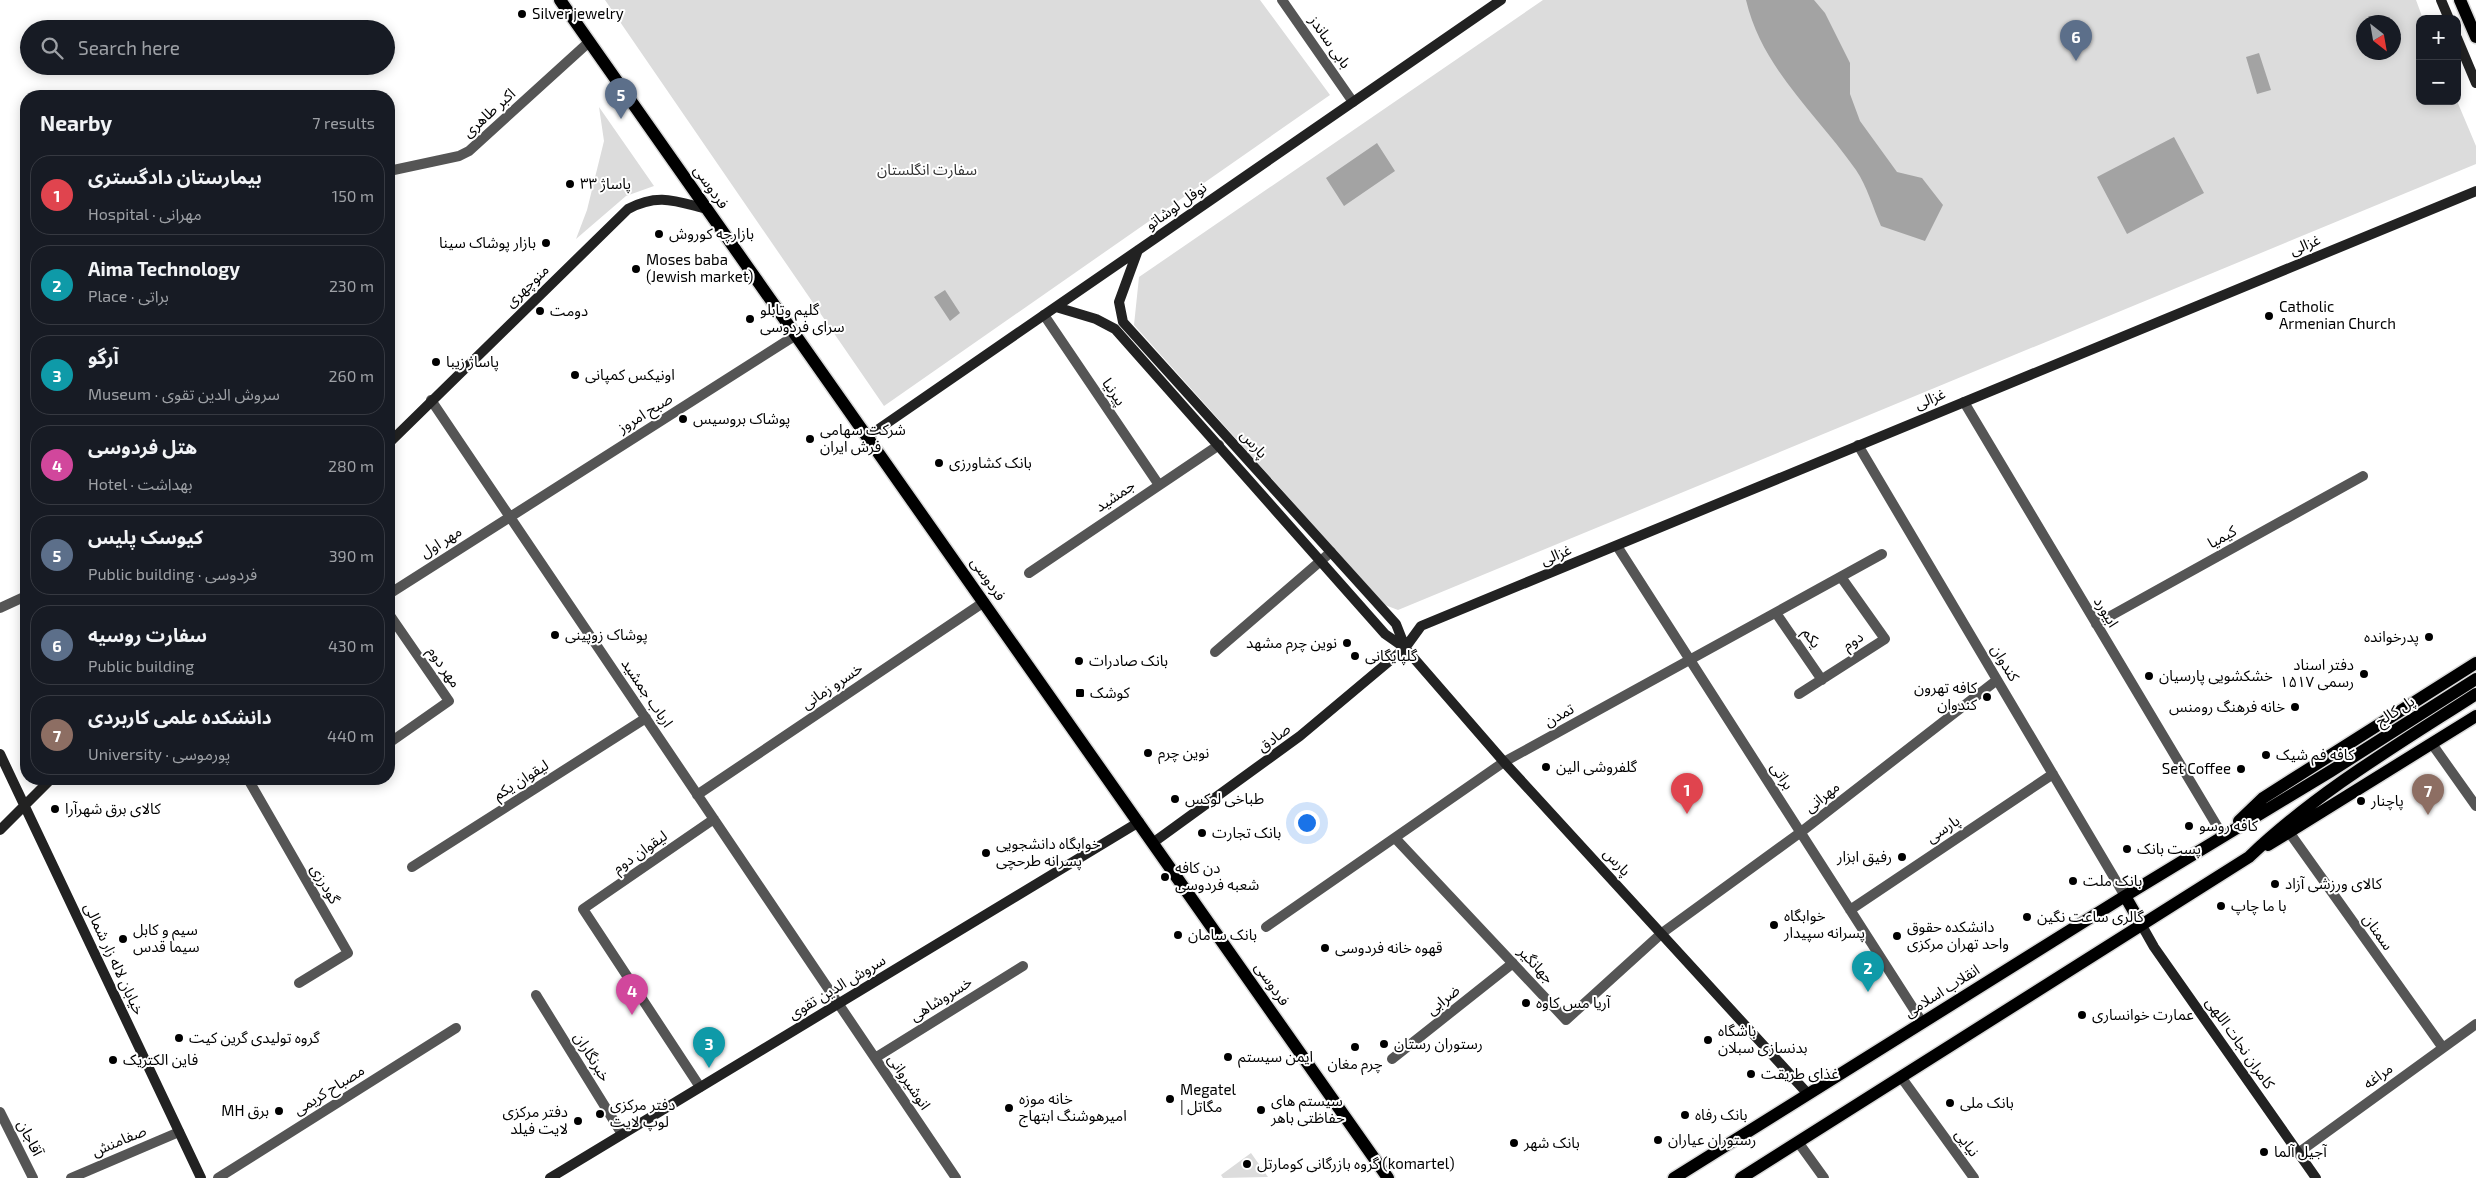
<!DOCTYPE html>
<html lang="en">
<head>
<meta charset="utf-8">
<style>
  body { margin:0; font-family:"Exo 2","Noto Sans Arabic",sans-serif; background:#20242c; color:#f1f3f6 }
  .controls { position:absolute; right:15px; top:15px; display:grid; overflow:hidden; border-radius:10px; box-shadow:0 2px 12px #0003 }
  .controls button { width:45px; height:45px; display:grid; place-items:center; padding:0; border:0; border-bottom:1px solid #363941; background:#171b24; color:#f1f3f6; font:25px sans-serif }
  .compass { position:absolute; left:2356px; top:15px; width:45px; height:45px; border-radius:50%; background:#171b24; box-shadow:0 2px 12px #0003; rotate:149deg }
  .you { position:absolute; left:1306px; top:822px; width:18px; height:18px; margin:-12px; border:4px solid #fff; border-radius:50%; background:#1a73e8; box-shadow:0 0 0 8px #1a73e833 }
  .badge { display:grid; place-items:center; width:32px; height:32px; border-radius:50%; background:#858687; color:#fff; font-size:16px; font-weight:700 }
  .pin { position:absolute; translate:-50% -41px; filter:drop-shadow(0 1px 2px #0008) }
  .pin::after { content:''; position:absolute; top:26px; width:18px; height:15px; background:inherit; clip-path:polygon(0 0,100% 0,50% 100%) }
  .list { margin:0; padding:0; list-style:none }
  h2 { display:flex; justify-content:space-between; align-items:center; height:65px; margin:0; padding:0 20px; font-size:21px }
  h2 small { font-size:16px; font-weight:400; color:#9ea1a6 }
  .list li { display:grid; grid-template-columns:32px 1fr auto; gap:15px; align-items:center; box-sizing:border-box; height:80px; margin:0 10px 10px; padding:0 10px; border:1px solid #363941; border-radius:20px }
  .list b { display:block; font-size:19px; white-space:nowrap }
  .list p { margin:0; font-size:16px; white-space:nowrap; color:#9ea1a6 }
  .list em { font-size:16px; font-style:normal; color:#9ea1a6 }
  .icon { flex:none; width:28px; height:28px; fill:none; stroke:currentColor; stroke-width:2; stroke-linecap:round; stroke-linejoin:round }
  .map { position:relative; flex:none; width:2476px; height:1178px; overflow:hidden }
  .search { position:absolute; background:#171b24; box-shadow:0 2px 12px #0003; left:20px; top:20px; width:375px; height:55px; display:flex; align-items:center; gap:12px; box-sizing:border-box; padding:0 18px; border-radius:28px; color:#9ea1a6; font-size:19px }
  .panel { position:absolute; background:#171b24; box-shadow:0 2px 12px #0003; left:20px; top:90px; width:375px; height:695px; border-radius:20px }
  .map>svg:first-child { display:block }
  .green { fill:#dcdcdc; fill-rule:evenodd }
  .water { fill:#a3a3a3 }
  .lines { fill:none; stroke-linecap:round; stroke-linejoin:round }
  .primary-casing { stroke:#dbdbdb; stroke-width:15 }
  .street { stroke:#555; stroke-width:10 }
  .secondary { stroke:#222; stroke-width:10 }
  .primary { stroke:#000; stroke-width:12 }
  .poi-dot { fill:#000; stroke:#fff; stroke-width:2 }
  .labels { text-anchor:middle; stroke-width:4; stroke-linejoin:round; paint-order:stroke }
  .poi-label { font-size:15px; fill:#000; stroke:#fff; text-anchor:start }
  .street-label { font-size:15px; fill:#000; stroke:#fff }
  .park-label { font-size:15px; fill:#333; stroke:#fff }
</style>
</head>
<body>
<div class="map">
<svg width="2476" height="1178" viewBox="0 0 2476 1178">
  <rect width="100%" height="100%" fill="#fff"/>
  <path class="green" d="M 605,0 L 1260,0 L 1330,95 L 884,406 Z
    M 1543,0 L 2416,0 L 2423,19 L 2420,19 L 2420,101 L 2457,101 L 2476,146 L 2476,164 L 1398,610 L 1385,605 L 1134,325 L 1139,277 ZM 2364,22 L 2394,22 L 2394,52 L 2364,52 Z
    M 599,107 L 654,186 L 626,196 L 576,239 L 587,210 L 604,141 Z
    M 1251,1153 L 1268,1177 L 1223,1178 L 1221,1175 Z"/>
  <path class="water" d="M 1746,0 L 1814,0 L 1825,13 L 1850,63 L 1850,94 L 1860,121 L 1897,172 L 1922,178 L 1943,205 L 1925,241 L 1881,226 C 1873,208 1867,186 1856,170 C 1817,114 1762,69 1746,0 Z
    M 2259,53 L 2271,90 L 2257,94 L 2246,57 Z
    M 2174,137 L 2204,193 L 2127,234 L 2097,177 Z
    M 1377,143 L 1395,171 L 1344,206 L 1326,178 Z
    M 945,290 L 960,313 L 950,321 L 934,297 Z"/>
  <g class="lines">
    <g class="primary-casing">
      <path id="primary" d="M 560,0 L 1388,1178
        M 2460,0 L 2476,37
        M 2239,821 L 2263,798 L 2476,663
        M 2268,845 L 2476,716
        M 2125,896 L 2141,924
        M 1674,1178 L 2125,896 L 2331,771 L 2476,679
        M 1741,1178 L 2249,857 C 2317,792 2397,745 2476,694"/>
    </g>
    <path class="street" d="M 1282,0 L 1353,102
      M 389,171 L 459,156 L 469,151 L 589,42
      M 1044,315 L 1159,485
      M 431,400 L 956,1178
      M 1964,402 L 2223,836
      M 1858,445 L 2125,896
      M 1617,546 L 1922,1022
      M 1029,573 L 1219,445
      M 389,594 L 796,335
      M 0,608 L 26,596
      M 1776,613 L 1822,680
      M 389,614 L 449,701 L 389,743
      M 2096,624 L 2363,476
      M 1215,652 L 1331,552
      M 1799,694 L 1885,639 L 1841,577
      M 2432,744 L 2476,806
      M 248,779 L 348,953 L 299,983
      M 697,795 L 984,602
      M 2289,832 L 2443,1048
      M 1395,838 L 1566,1020 L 1662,933 L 1801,832 L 1997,680
      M 412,867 L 646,718
      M 1850,910 L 2053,774
      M 1266,927 L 1504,762 L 1882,554
      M 536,995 L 622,1134
      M 875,1058 L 1023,966
      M 1392,1059 L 1513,963
      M 1901,1077 L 1974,1178
      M 700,1087 L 583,909 L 714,819
      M 0,1112 L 33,1178
      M 1798,1142 L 1824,1178
      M 2298,1153 L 2476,1024
      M 71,1178 L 179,1132
      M 218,1178 L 456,1028"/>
    <path class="secondary" d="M 2441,0 L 2449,19
      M 2457,38 L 2476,83
      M 1138,250 L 1119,302 L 1123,322 L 1396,624 L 1405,647
      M 1056,307 L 1096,319 L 1115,329 L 1385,634 L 1405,648 L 1504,762 L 1808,1094
      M 867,437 L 1501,0
      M 389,443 L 628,209 C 658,193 675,201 707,209
      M 0,754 L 201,1178
      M 0,830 L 51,779
      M 1154,842 L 1300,736 L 1405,648 L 1421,626 L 2476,191
      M 2141,924 L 2154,947 L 2316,1178
      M 550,1178 L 1139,822"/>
    <use href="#primary" class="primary"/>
  </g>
  <g class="poi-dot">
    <circle cx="522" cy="14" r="5"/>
    <circle cx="570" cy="184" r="5"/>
    <circle cx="659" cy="234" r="5"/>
    <circle cx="546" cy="243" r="5"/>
    <circle cx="636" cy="269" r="5"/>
    <circle cx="540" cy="311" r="5"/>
    <circle cx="2269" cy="316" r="5"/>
    <circle cx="750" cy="319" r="5"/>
    <circle cx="436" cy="362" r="5"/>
    <circle cx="575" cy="375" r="5"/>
    <circle cx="683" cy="419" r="5"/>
    <circle cx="810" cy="439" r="5"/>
    <circle cx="939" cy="463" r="5"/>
    <circle cx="555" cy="635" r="5"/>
    <circle cx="2429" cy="637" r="5"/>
    <circle cx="1347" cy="643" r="5"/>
    <circle cx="1355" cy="656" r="5"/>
    <circle cx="1079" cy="661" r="5"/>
    <circle cx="2364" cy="674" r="5"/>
    <circle cx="2149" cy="676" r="5"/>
    <rect x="1075" y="688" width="10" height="10" rx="2.5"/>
    <circle cx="1987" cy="697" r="5"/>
    <circle cx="2295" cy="707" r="5"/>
    <circle cx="1148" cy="753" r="5"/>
    <circle cx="2266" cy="755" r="5"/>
    <circle cx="1546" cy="767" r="5"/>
    <circle cx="2241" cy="769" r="5"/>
    <circle cx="1175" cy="799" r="5"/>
    <circle cx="2361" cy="801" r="5"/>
    <circle cx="55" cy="809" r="5"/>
    <circle cx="2189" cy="826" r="5"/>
    <circle cx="1202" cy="833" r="5"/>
    <circle cx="2127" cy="849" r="5"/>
    <circle cx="986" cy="853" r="5"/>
    <circle cx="1902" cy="857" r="5"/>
    <circle cx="1165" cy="877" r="5"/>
    <circle cx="2073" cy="881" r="5"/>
    <circle cx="2275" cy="884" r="5"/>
    <circle cx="2221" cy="906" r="5"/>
    <circle cx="2027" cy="917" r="5"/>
    <circle cx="1774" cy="925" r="5"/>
    <circle cx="1178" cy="935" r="5"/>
    <circle cx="1897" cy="936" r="5"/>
    <circle cx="123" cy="939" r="5"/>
    <circle cx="1325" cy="948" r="5"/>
    <circle cx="1526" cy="1003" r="5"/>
    <circle cx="2082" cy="1015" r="5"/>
    <circle cx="179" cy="1038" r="5"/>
    <circle cx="1708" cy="1040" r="5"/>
    <circle cx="1384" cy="1044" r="5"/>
    <circle cx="1355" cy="1047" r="5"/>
    <circle cx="1228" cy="1057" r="5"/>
    <circle cx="113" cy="1060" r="5"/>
    <circle cx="1751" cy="1074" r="5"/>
    <circle cx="1170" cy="1099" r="5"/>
    <circle cx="1950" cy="1103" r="5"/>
    <circle cx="1009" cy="1108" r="5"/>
    <circle cx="1261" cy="1110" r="5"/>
    <circle cx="279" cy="1111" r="5"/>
    <circle cx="600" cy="1114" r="5"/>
    <circle cx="1685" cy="1115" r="5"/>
    <circle cx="578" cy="1121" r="5"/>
    <circle cx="1658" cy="1140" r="5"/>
    <circle cx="1514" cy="1143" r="5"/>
    <circle cx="2264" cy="1152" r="5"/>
    <circle cx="1247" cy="1164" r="5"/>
  </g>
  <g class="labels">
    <g class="poi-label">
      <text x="532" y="19">Silver jewelry</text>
      <text x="580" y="189">پاساژ ۳۳</text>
      <text x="669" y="239">بازارچه کوروش</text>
      <text x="536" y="248" text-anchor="end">بازار پوشاک سینا</text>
      <text x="646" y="265">Moses baba<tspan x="646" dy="17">(Jewish market)</tspan></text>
      <text x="2279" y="312">Catholic<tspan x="2279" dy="17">Armenian Church</tspan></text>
      <text x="760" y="315">گليم وتابلو<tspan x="760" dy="17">سراى فردوسى</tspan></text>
      <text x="550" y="316">دومت</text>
      <text x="446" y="367">پاساژ زیبا</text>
      <text x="585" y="380">اونیکس کمپانی</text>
      <text x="693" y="424">پوشاک بروسیس</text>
      <text x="820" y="435">شرکت سهامی<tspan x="820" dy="17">فرش ایران</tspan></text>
      <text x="949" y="468">بانک کشاورزی</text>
      <text x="565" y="640">پوشاک زوپینی</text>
      <text x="2419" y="642" text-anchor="end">پدرخوانده</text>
      <text x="1337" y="648" text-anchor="end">نوین چرم مشهد</text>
      <text x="1365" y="661">گلپایگانی</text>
      <text x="1089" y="666">بانک صادرات</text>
      <text x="2354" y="670" text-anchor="end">دفتر اسناد<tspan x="2354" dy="17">رسمی ۱۵۱۷</tspan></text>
      <text x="2159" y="681">خشکشویی پارسیان</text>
      <text x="1977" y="693" text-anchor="end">کافه تهرون<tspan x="1977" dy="17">کندوان</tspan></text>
      <text x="1090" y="698">کوشک</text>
      <text x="2285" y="712" text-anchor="end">خانه فرهنگ رومنس</text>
      <text x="1158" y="758">نوین چرم</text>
      <text x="2276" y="760">کافه فم شیک</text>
      <text x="1556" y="772">گلفروشی الین</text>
      <text x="2231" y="774" text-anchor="end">Set Coffee</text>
      <text x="1185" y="804">طباخی لوکس</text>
      <text x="2371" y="806">پاچنار</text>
      <text x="65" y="814">کالای برق شهرآرا</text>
      <text x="2199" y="831">کافه روسو</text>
      <text x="1212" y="838">بانک تجارت</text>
      <text x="996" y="849">خوابگاه دانشجویی<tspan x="996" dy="17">پسرانه طرحچی</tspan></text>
      <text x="2137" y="854">پست بانک</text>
      <text x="1892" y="862" text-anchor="end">رفیق ابزار</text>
      <text x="1175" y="873">دن کافه<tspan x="1175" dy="17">شعبه فردوسی</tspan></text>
      <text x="2083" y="886">بانک ملت</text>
      <text x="2285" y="889">کالای ورزشی آزاد</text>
      <text x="2231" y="911">با ما چاپ</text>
      <text x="1784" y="921">خوابگاه<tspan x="1784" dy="17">پسرانه سپیدار</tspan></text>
      <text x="2037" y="922">گالری ساعت نگین</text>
      <text x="1907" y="932">دانشکده حقوق<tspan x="1907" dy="17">واحد تهران مرکزی</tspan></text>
      <text x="133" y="935">سیم و کابل<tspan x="133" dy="17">سیما قدس</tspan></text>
      <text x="1188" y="940">بانک سامان</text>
      <text x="1335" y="953">قهوه خانه فردوسی</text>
      <text x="1536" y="1008">آریا مس کاوه</text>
      <text x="2092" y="1020">عمارت خوانساری</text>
      <text x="1718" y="1036">باشگاه<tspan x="1718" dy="17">بدنسازی سبلان</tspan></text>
      <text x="189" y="1043">گروه تولیدی گرین کیت</text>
      <text x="1394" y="1049">رستوران رستان</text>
      <text x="1238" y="1062">ایمن سیستم</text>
      <text x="123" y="1065">فاین الکتریک</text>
      <text x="1355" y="1069" text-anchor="middle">چرم مغان</text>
      <text x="1761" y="1079">غذای طریقت</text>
      <text x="1180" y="1095">Megatel<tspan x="1180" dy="17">| مگاتل</tspan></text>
      <text x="1019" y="1104">خانه موزه<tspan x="1019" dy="17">امیرهوشنگ ابتهاج</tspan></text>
      <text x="1271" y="1106">سیستم‌ های<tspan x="1271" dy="17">حفاظتی باهر</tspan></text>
      <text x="1960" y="1108">بانک ملی</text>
      <text x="610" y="1110">دفتر مرکزی<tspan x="610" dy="17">لوپ لایت</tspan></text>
      <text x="269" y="1116" text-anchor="end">MH برق</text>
      <text x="568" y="1117" text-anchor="end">دفتر مرکزی<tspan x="568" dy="17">لایت فیلد</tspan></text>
      <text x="1695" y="1120">بانک رفاه</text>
      <text x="1668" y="1145">رستوران عیاران</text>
      <text x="1524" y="1148">بانک شهر</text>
      <text x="2274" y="1157">آجیل آلما</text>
      <text x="1257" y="1169">گروه بازرگانی کومارتل (komartel)</text>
    </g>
    <g class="street-label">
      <text transform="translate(1330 42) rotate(55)" y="5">بابی ساندز</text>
      <text transform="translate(489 113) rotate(-42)" y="5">اکبر طاهری</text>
      <text transform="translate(711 187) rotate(55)" y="5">فردوسی</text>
      <text transform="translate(1176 206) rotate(-35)" y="5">نوفل لوشاتو</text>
      <text transform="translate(2305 245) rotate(-22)" y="5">غزالی</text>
      <text transform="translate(527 286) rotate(-44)" y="5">منوچهری</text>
      <text transform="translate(1114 392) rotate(56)" y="5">پیرنیا</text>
      <text transform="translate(1930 399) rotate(-22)" y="5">غزالی</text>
      <text transform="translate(645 413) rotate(-32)" y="5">صبح امروز</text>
      <text transform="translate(1254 444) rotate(48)" y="5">پارس</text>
      <text transform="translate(1115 496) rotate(-34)" y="5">جمشید</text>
      <text transform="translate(2222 537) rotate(-29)" y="5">کیمیا</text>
      <text transform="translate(441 542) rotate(-32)" y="5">مهر اول</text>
      <text transform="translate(1556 555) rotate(-22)" y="5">غزالی</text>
      <text transform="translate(988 579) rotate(55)" y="5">فردوسی</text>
      <text transform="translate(2106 612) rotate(59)" y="5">ابیورد</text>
      <text transform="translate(1812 638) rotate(56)" y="5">یکم</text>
      <text transform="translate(1853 641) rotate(-33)" y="5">دوم</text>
      <text transform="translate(2005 663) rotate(59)" y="5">کندوان</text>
      <text transform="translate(444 667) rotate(55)" y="5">مهر دوم</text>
      <text transform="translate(832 686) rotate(-34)" y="5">خسرو زمانی</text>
      <text transform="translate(647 693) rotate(56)" y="5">ارباب جمشید</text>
      <text transform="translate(2395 711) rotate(-33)" y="5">پل کالج</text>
      <text transform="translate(1559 715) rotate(-29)" y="5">تمدن</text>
      <text transform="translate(1274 738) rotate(-37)" y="5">صادق</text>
      <text transform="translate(1782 776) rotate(57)" y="5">براتی</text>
      <text transform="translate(521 780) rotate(-32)" y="5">لیقوان یکم</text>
      <text transform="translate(1822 797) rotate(-38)" y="5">مهرانی</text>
      <text transform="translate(1943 829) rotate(-34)" y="5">پارسی</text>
      <text transform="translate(640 852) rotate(-35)" y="5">لیقوان دوم</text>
      <text transform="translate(1617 862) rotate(47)" y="5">پارس</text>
      <text transform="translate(325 884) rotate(60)" y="5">گودرزی</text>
      <text transform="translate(2378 932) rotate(55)" y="5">سمنان</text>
      <text transform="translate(114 959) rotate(65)" y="5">خیابان لاله زار شمالی</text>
      <text transform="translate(1536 965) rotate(47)" y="5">جهانگیر</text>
      <text transform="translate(1272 984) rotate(55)" y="5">فردوسی</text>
      <text transform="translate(837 987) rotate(-31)" y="5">سروش الدین تقوی</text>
      <text transform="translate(1942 991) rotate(-32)" y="5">انقلاب اسلامی</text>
      <text transform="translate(941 999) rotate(-32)" y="5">خسروشاهی</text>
      <text transform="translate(1443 1000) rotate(-39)" y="5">ضرابی</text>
      <text transform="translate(2240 1043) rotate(55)" y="5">کامران نجات اللهی</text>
      <text transform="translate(592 1057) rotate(58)" y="5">خبرنگاران</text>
      <text transform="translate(2378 1076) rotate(-36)" y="5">مراغه</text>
      <text transform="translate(909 1082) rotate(56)" y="5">انوشیروانی</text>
      <text transform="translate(329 1090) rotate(-32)" y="5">مصباح کریمی</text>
      <text transform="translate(30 1138) rotate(63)" y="5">آقاجان</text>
      <text transform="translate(119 1141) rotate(-23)" y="5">صفامنش</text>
      <text transform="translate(1967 1143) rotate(54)" y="5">نیایی</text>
    </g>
    <g class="park-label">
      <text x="927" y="175">سفارت انگلستان</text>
    </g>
  </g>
</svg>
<div class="controls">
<button>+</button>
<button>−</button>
</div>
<svg class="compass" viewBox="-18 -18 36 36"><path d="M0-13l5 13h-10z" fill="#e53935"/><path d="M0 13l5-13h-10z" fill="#9ea1a6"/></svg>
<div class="you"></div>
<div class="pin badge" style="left:1687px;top:814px;background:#e0444e">1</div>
<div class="pin badge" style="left:1868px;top:992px;background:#0f9aa8">2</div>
<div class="pin badge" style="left:709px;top:1068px;background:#0f9aa8">3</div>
<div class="pin badge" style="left:632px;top:1015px;background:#d1479c">4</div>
<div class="pin badge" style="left:621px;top:119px;background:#5c6f8a">5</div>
<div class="pin badge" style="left:2076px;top:61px;background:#5c6f8a">6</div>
<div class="pin badge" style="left:2428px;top:815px;background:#8d6e63">7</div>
<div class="search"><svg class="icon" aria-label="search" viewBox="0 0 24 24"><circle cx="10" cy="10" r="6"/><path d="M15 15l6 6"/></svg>Search here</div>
<section class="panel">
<h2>Nearby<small>7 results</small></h2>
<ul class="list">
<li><span class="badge" style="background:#e0444e">1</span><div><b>بیمارستان دادگستری</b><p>Hospital · مهرانی</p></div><em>150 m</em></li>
<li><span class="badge" style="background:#0f9aa8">2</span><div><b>Aima Technology</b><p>Place · براتی</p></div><em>230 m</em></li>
<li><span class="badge" style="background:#0f9aa8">3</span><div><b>آرگو</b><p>Museum · سروش الدین تقوی</p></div><em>260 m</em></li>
<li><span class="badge" style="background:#d1479c">4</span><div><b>هتل فردوسی</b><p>Hotel · بهداشت</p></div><em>280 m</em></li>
<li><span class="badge" style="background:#5c6f8a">5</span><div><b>کیوسک پلیس</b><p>Public building · فردوسی</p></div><em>390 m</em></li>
<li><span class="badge" style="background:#5c6f8a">6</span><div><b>سفارت روسیه</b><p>Public building</p></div><em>430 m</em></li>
<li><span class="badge" style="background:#8d6e63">7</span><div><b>دانشکده علمی کاربردی</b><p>University · پورموسی</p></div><em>440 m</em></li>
</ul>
</section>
</div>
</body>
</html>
